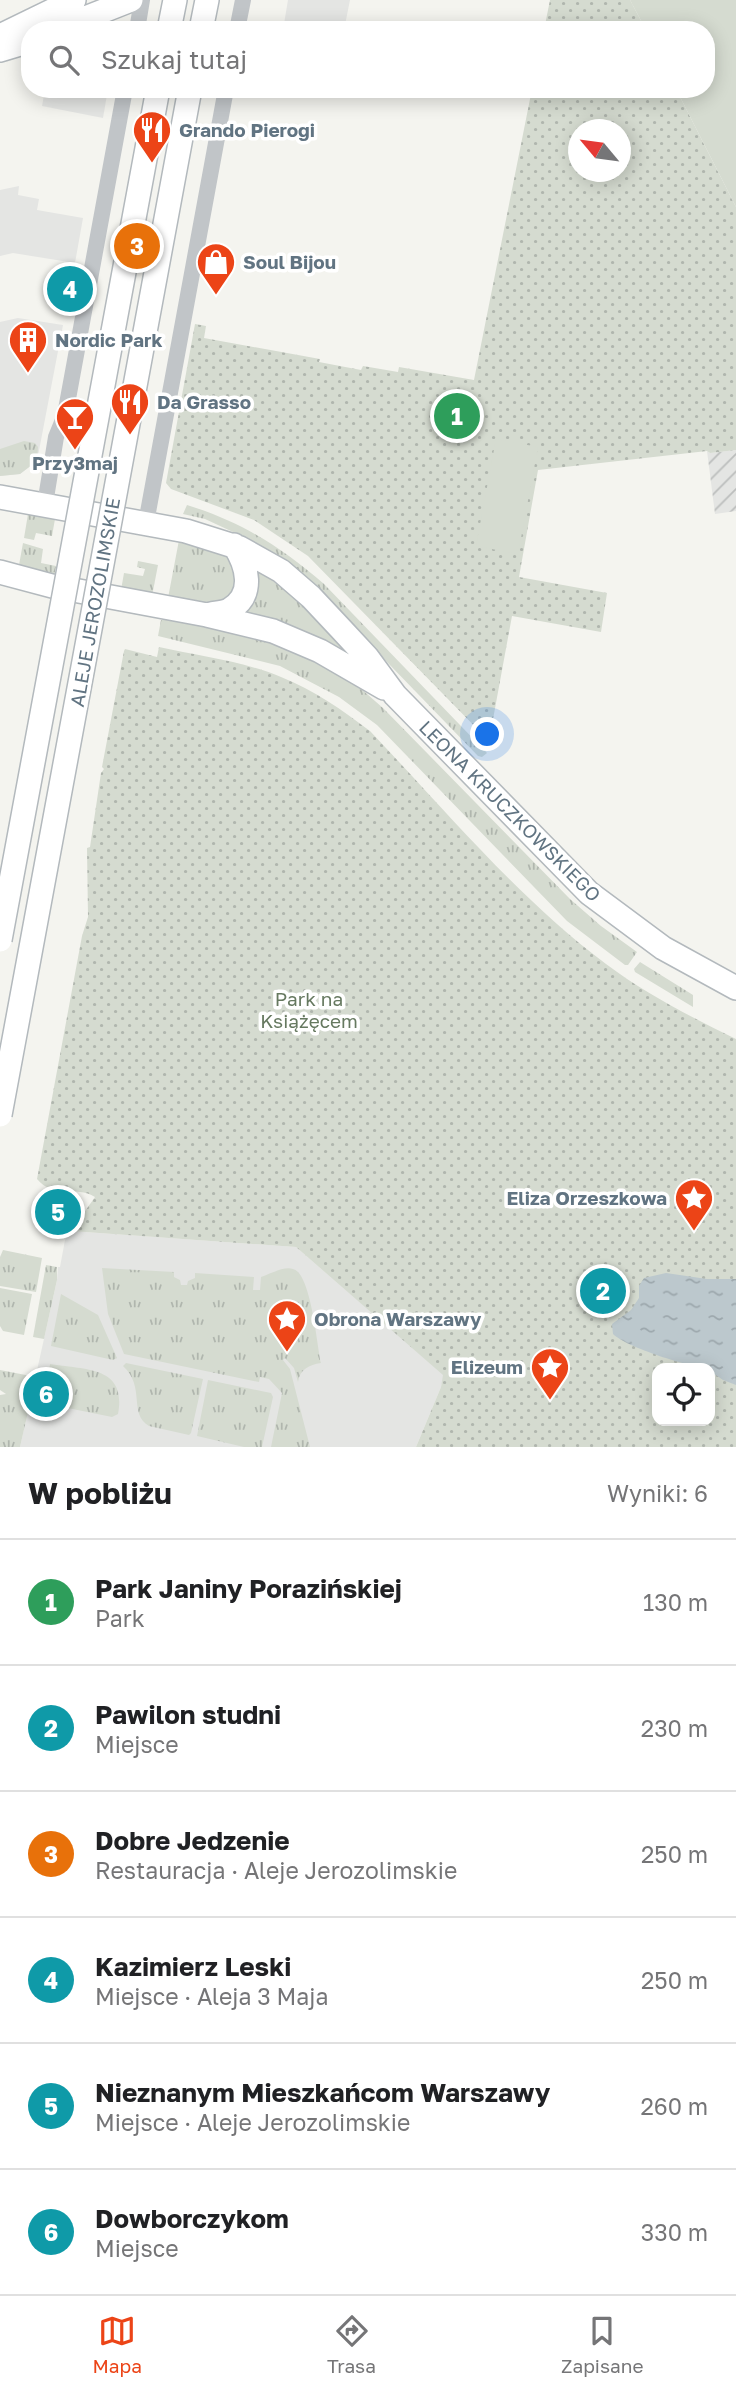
<!DOCTYPE html>
<html lang="pl">
<head>
<meta charset="utf-8">
<style>
  body { margin:0; font-family:"Golos Text",sans-serif; background:#f6f6f6; color:#202124 }
  .controls { position:absolute; right:21px; bottom:21px; display:grid; overflow:hidden; border-radius:14px; box-shadow:0 4px 18px #0003 }
  .controls button { width:63px; height:63px; display:grid; place-items:center; padding:0; border:0; border-bottom:2px solid #e0e0e0; background:#fff; color:#202124; font:35px sans-serif }
  .compass { position:absolute; left:568px; top:119px; width:63px; height:63px; border-radius:50%; background:#fff; box-shadow:0 4px 18px #0003; rotate:299deg }
  .you { position:absolute; left:488px; top:735px; width:24px; height:24px; margin:-18px; border:5px solid #fff; border-radius:50%; background:#1a73e8; box-shadow:0 0 0 10px #1a73e833 }
  .badge { display:grid; place-items:center; width:46px; height:46px; border-radius:50%; background:#ec4417; color:#fff; font-size:23px; font-weight:700 }
  .pin { position:absolute; translate:-50% -50%; border:4px solid #fff; box-shadow:0 2px 7px #0006 }
  .list { margin:0; padding:0; list-style:none }
  h2 { display:flex; justify-content:space-between; align-items:center; height:91px; margin:0; padding:0 28px; font-size:30px }
  h2 small { font-size:23px; font-weight:400; color:#757577 }
  .list li { display:grid; grid-template-columns:46px 1fr auto; gap:21px; align-items:center; box-sizing:border-box; height:126px; padding:0 28px; border-top:2px solid #e0e0e0 }
  .list b { display:block; font-size:26px; white-space:nowrap }
  .list p { margin:0; font-size:23px; white-space:nowrap; color:#757577 }
  .list em { font-size:23px; font-style:normal; color:#757577 }
  .icon { flex:none; width:38px; height:38px; fill:none; stroke:currentColor; stroke-width:2; stroke-linecap:round; stroke-linejoin:round }
  .map { position:relative; flex:none; width:736px; height:1447px; overflow:hidden }
  .search { position:absolute; background:#fff; box-shadow:0 4px 18px #0003; left:21px; right:21px; top:21px; height:77px; display:flex; align-items:center; gap:18px; box-sizing:border-box; padding:0 24px; border-radius:28px; color:#757577; font-size:26px }
  .sheet { height:847px; background:#fff }
  nav { display:flex; justify-content:space-around; align-items:center; box-sizing:border-box; height:98px; border-top:2px solid #e0e0e0; background:#fff; font-size:19px; color:#757577 }
  nav a { display:grid; justify-items:center; gap:4px }
  nav .on { color:#ec4417 }
  .map>svg:first-child { display:block }
  .built { fill:#e4e5e3 }
  .industrial { fill:url(#industrial-furrows) }
  .grass { fill:url(#grass-tufts) }
  .park { fill:url(#park-dots); fill-rule:evenodd }
  .pitch { fill:#d5dbd0 }
  .water { fill:url(#water-ripples) }
  .lines { fill:none; stroke-linecap:round; stroke-linejoin:round }
  .secondary-casing { stroke:#b3b9bd; stroke-width:26 }
  .street { stroke:#c1c5c8; stroke-width:16 }
  .secondary { stroke:#fff; stroke-width:23 }
  .secondary-bridge-casing { stroke:#b3b9bd; stroke-width:26; stroke-linecap:butt }
  .secondary-bridge { stroke:#fff; stroke-width:23 }
  .labels { text-anchor:middle; stroke-width:7; stroke-linejoin:round; paint-order:stroke }
  .poi-label { font-size:19px; font-weight:bold; fill:#617482; stroke:#fff; text-anchor:start }
  .street-label { font-size:19px; fill:#617482; stroke:#fff }
  .park-label { font-size:19px; fill:#667960; stroke:#fff }
</style>
</head>
<body>
<div class="map">
<svg width="736" height="1447" viewBox="0 0 736 1447">
  <defs>
    <pattern id="industrial-furrows" width="10" height="10" patternUnits="userSpaceOnUse" patternTransform="scale(1.75)"><rect width="10" height="10" fill="#e4e5e3"/><path d="M-1 1l2-2M0 10L10 0M9 11l2-2" fill="none" stroke="#bcbebd"/></pattern>
    <pattern id="grass-tufts" width="24" height="20" patternUnits="userSpaceOnUse" patternTransform="scale(1.75)"><rect width="24" height="20" fill="#d5dbd0"/><path d="M3 7l-1-3M5 7V3M7 7l1-3M15 17l-1-3M17 17v-4M19 17l1-3" fill="none" stroke="#b0b6ae"/></pattern>
    <pattern id="park-dots" width="8" height="8" patternUnits="userSpaceOnUse" patternTransform="scale(1.75)"><rect width="8" height="8" fill="#d5dbd0"/><path d="M2 2h.1M6 6h.1" fill="none" stroke="#b0b6ae" stroke-width="1.8" stroke-linecap="round"/></pattern>
    <pattern id="water-ripples" width="26" height="14" patternUnits="userSpaceOnUse" patternTransform="scale(1.75)"><rect width="26" height="14" fill="#bcc8cd"/><path d="M2 4q2-2 4 0t4 0M15 11q2-2 4 0t4 0" fill="none" stroke="#9ca7ac"/></pattern>
  </defs>
  <rect width="100%" height="100%" fill="#f4f4ef"/>
  <path class="built" d="M 288,0 L 350,0 L 344,30 L 283,30 Z
    M 45,89 L 108,89 L 103,118 L 42,106 Z
    M 19,186 L 18,195 L 39,199 L 37,210 L 83,218 L 75,263 L 13,253 L 0,256 L 0,190 Z
    M 18,318 L 63,325 L 37,461 L 20,474 L 0,476 L 0,322 Z
    M 71,1231 L 296,1247 L 444,1375 L 441,1387 L 416,1447 L 20,1447 L 57,1280 L 58,1267 L 60,1267 L 65,1240 Z"/>
  <path class="industrial" d="M 736,450 L 736,511 L 715,514 L 707,451 L 710,453 Z"/>
  <path class="grass" d="M 24,441 L 35,443 L 38,447 L 37,461 L 20,474 L 0,476 L 0,449 Z
    M 187,505 C 242,522 281,547 324,584 L 487,753 L 482,757 L 478,756 L 326,599 L 289,565 L 246,538 L 205,519 L 183,514 Z
    M 28,514 L 55,519 L 52,536 L 36,533 L 34,540 L 24,538 Z
    M 179,540 L 225,552 L 239,571 L 233,595 L 214,606 L 168,598 Z
    M 23,543 L 43,549 L 41,563 L 56,566 L 54,578 L 19,565 Z
    M 138,561 L 158,565 L 152,596 L 121,590 L 124,573 L 143,576 L 145,569 L 137,567 Z
    M 255,568 C 292,592 321,623 351,656 L 309,633 L 240,610 Z
    M 161,620 L 183,620 L 276,643 L 335,670 L 359,687 L 383,708 L 570,899 L 601,926 L 637,952 L 628,965 L 625,965 L 567,921 L 377,725 L 339,697 L 280,666 L 158,636 Z
    M 640,962 L 693,995 L 693,1007 L 635,972 L 634,969 Z
    M 3,1250 L 42,1258 L 36,1292 L 0,1286 L 0,1257 Z
    M 46,1265 L 57,1267 L 57,1280 L 44,1339 L 33,1337 Z
    M 102,1268 L 174,1272 L 174,1277 L 180,1280 L 181,1285 L 187,1285 L 188,1281 L 195,1278 L 195,1273 L 254,1277 L 253,1290 L 260,1290 L 261,1277 C 270,1274 284,1266 293,1269 C 311,1273 317,1345 321,1363 C 309,1365 300,1369 298,1382 L 294,1368 L 285,1358 L 283,1360 L 290,1369 L 310,1447 L 271,1447 L 282,1393 L 269,1379 L 260,1377 L 259,1382 L 124,1354 L 108,1314 Z
    M 0,1288 L 32,1294 L 24,1335 L 3,1331 L 0,1326 Z
    M 61,1294 L 98,1315 L 117,1358 L 113,1360 L 51,1346 Z
    M 126,1363 L 203,1379 L 191,1433 L 189,1435 L 149,1426 C 128,1414 146,1387 123,1366 Z
    M 50,1364 C 86,1370 127,1366 118,1414 L 112,1417 L 38,1402 L 45,1370 L 49,1371 Z
    M 0,1370 L 36,1377 L 20,1447 L 0,1447 L 0,1395 L 6,1394 L 0,1390 Z
    M 208,1380 L 271,1393 L 273,1397 L 262,1447 L 244,1447 L 197,1436 Z"/>
  <path class="park" d="M 550,0 L 630,0 L 646,30 L 544,30 Z
    M 532,89 L 676,89 L 736,207 L 736,450 L 710,453 L 707,451 L 538,470 L 519,577 L 607,593 L 601,632 L 512,616 L 489,741 L 308,556 L 254,520 L 171,489 L 166,483 L 195,324 L 206,326 L 204,338 L 320,359 L 319,362 L 361,370 L 363,366 L 398,372 L 399,367 L 474,380 ZM 578,130 L 620,130 L 620,172 L 578,172 Z
    M 159,647 C 199,656 243,661 281,677 C 314,690 342,710 370,731 C 446,811 518,898 606,964 C 646,994 691,1017 736,1039 L 736,1447 L 416,1447 L 441,1387 L 443,1375 L 296,1247 L 71,1231 L 95,1197 C 76,1185 53,1199 37,1179 L 82,936 L 88,917 L 87,848 L 90,847 L 101,773 L 104,769 L 102,767 L 124,651 L 125,649 L 157,657 ZM 657,1368 L 710,1368 L 710,1421 L 657,1421 Z"/>
  <path class="pitch" d="M 630,0 L 736,0 L 736,207 L 676,89 L 706,89 L 706,30 L 646,30 Z
    M 496,439 L 538,447 L 518,554 L 476,546 Z"/>
  <path class="water" d="M 666,1273 L 707,1279 L 736,1279 L 736,1385 L 723,1380 L 710,1371 L 710,1368 C 691,1368 626,1347 613,1334 L 612,1324 L 631,1310 L 639,1298 L 639,1286 L 644,1278 Z"/>
  <g class="lines">
    <g class="secondary-casing">
      <path id="secondary" d="M 55,30 L 131,0
        M 169,30 L 175,0
        M 201,30 L 207,0
        M 0,36 L 74,0
        M 0,50 L 30,41
        M 0,497 L 186,531 L 240,548 L 281,571 L 311,597 L 341,629 L 367,657 L 395,695 L 589,893 L 663,948 L 736,988
        M 0,572 L 52,586 L 207,615 L 273,631 L 320,651 L 384,688
        M 207,615 C 213,613 223,613 229,610 C 256,595 247,565 234,545"/>
    </g>
    <path class="street" d="M 137,30 L 142,0
      M 237,30 L 243,0
      M 45,504 L 56,437 L 65,415 L 125,89
      M 146,523 L 226,89"/>
    <use href="#secondary" class="secondary"/>
    <g class="secondary-bridge-casing">
      <path id="secondary-bridge" d="M 0,940 L 158,89
        M 0,1115 L 190,89"/>
    </g>
    <use href="#secondary-bridge" class="secondary-bridge"/>
  </g>
  <defs>
    <g id="restaurant-pin" transform="scale(2.0125)"><path d="M0 17L-7.5 6A9.5 9.5 0 1 1 7.5 6Z" fill="#ec4417" stroke="#fff"/><path d="M-5-6h1v4h1v-4h1v4h1v-4h1v5L-1.5 .5V6h-2V.5L-5-1ZM5-6V6H3V1.5H1.5Q1.5-4 5-6Z" fill="#fff"/></g>
    <g id="shop-pin" transform="scale(2.0125)"><path d="M0 17L-7.5 6A9.5 9.5 0 1 1 7.5 6Z" fill="#ec4417" stroke="#fff"/><path d="M-5-2.5h2.3a2.7 3.5 0 0 1 5.4 0H5L5.5 6h-11ZM-1.5-2.5h3a1.5 2.3 0 0 0-3 0Z" fill="#fff"/></g>
    <g id="building-pin" transform="scale(2.0125)"><path d="M0 17L-7.5 6A9.5 9.5 0 1 1 7.5 6Z" fill="#ec4417" stroke="#fff"/><path d="M-4-6H4V6H1V3H-1V6H-4ZM-2.5-4.3h1.7v1.8h-1.7ZM.8-4.3h1.7v1.8H.8ZM-2.5-1h1.7V.8h-1.7ZM.8-1h1.7V.8H.8Z" fill="#fff"/></g>
    <g id="bar-pin" transform="scale(2.0125)"><path d="M0 17L-7.5 6A9.5 9.5 0 1 1 7.5 6Z" fill="#ec4417" stroke="#fff"/><path d="M-6-5H6L.8 .8V4.5H3.5V6h-7V4.5H-.8V.8Z" fill="#fff"/></g>
    <g id="sight-pin" transform="scale(2.0125)"><path d="M0 17L-7.5 6A9.5 9.5 0 1 1 7.5 6Z" fill="#ec4417" stroke="#fff"/><path d="M0-6L1.8-2.2L6-1.7L2.9 1.2L3.7 5.4L0 3.3L-3.7 5.4L-2.9 1.2L-6-1.7L-1.8-2.2Z" fill="#fff"/></g>
  </defs>
  <g fill-rule="evenodd">
    <use href="#restaurant-pin" x="152" y="130"/>
    <use href="#shop-pin" x="216" y="262"/>
    <use href="#building-pin" x="28" y="340"/>
    <use href="#restaurant-pin" x="130" y="402"/>
    <use href="#bar-pin" x="75" y="417"/>
    <use href="#sight-pin" x="694" y="1198"/>
    <use href="#sight-pin" x="287" y="1319"/>
    <use href="#sight-pin" x="550" y="1367"/>
  </g>
  <g class="labels">
    <g class="poi-label">
      <text x="179" y="137">Grando Pierogi</text>
      <text x="243" y="269">Soul Bijou</text>
      <text x="55" y="347">Nordic Park</text>
      <text x="157" y="409">Da Grasso</text>
      <text x="75" y="470" text-anchor="middle">Przy3maj</text>
      <text x="667" y="1205" text-anchor="end">Eliza Orzeszkowa</text>
      <text x="314" y="1326">Obrona Warszawy</text>
      <text x="523" y="1374" text-anchor="end">Elizeum</text>
    </g>
    <g class="street-label">
      <text transform="translate(95 602) rotate(-80)" y="7">ALEJE JEROZOLIMSKIE</text>
      <text transform="translate(510 811) rotate(45)" y="7">LEONA KRUCZKOWSKIEGO</text>
    </g>
    <g class="park-label">
      <text x="309" y="1006">Park na<tspan x="309" dy="22">Książęcem</tspan></text>
    </g>
  </g>
</svg>
<div class="controls">
<button><svg class="icon" aria-label="locate" viewBox="0 0 24 24"><circle cx="12" cy="12" r="6"/><path d="M12 2v4M12 18v4M2 12h4M18 12h4"/></svg></button>
</div>
<svg class="compass" viewBox="-18 -18 36 36"><path d="M0-13l5 13h-10z" fill="#e53935"/><path d="M0 13l5-13h-10z" fill="#757577"/></svg>
<div class="you"></div>
<div class="pin badge" style="left:457px;top:416px;background:#2e9e5b">1</div>
<div class="pin badge" style="left:603px;top:1291px;background:#0f9aa8">2</div>
<div class="pin badge" style="left:137px;top:246px;background:#e8710a">3</div>
<div class="pin badge" style="left:70px;top:289px;background:#0f9aa8">4</div>
<div class="pin badge" style="left:58px;top:1212px;background:#0f9aa8">5</div>
<div class="pin badge" style="left:46px;top:1394px;background:#0f9aa8">6</div>
<div class="search"><svg class="icon" aria-label="search" viewBox="0 0 24 24"><circle cx="10" cy="10" r="6"/><path d="M15 15l6 6"/></svg>Szukaj tutaj</div>
</div>
<section class="sheet">
<h2>W pobliżu<small>Wyniki: 6</small></h2>
<ul class="list">
<li><span class="badge" style="background:#2e9e5b">1</span><div><b>Park Janiny Porazińskiej</b><p>Park</p></div><em>130 m</em></li>
<li><span class="badge" style="background:#0f9aa8">2</span><div><b>Pawilon studni</b><p>Miejsce</p></div><em>230 m</em></li>
<li><span class="badge" style="background:#e8710a">3</span><div><b>Dobre Jedzenie</b><p>Restauracja · Aleje Jerozolimskie</p></div><em>250 m</em></li>
<li><span class="badge" style="background:#0f9aa8">4</span><div><b>Kazimierz Leski</b><p>Miejsce · Aleja 3 Maja</p></div><em>250 m</em></li>
<li><span class="badge" style="background:#0f9aa8">5</span><div><b>Nieznanym Mieszkańcom Warszawy</b><p>Miejsce · Aleje Jerozolimskie</p></div><em>260 m</em></li>
<li><span class="badge" style="background:#0f9aa8">6</span><div><b>Dowborczykom</b><p>Miejsce</p></div><em>330 m</em></li>
</ul>
</section>
<nav>
<a class="on"><svg class="icon" aria-label="map" viewBox="0 0 24 24"><path d="M3 6l6-2 6 2 6-2v14l-6 2-6-2-6 2zM9 4v14M15 6v14"/></svg>Mapa</a>
<a><svg class="icon" aria-label="directions" viewBox="0 0 24 24"><path d="M12 3l9 9-9 9-9-9zM9 14v-3h6M13 9l2 2-2 2"/></svg>Trasa</a>
<a><svg class="icon" aria-label="saved" viewBox="0 0 24 24"><path d="M7 4h10v16l-5-4-5 4z"/></svg>Zapisane</a>
</nav>
</body>
</html>
